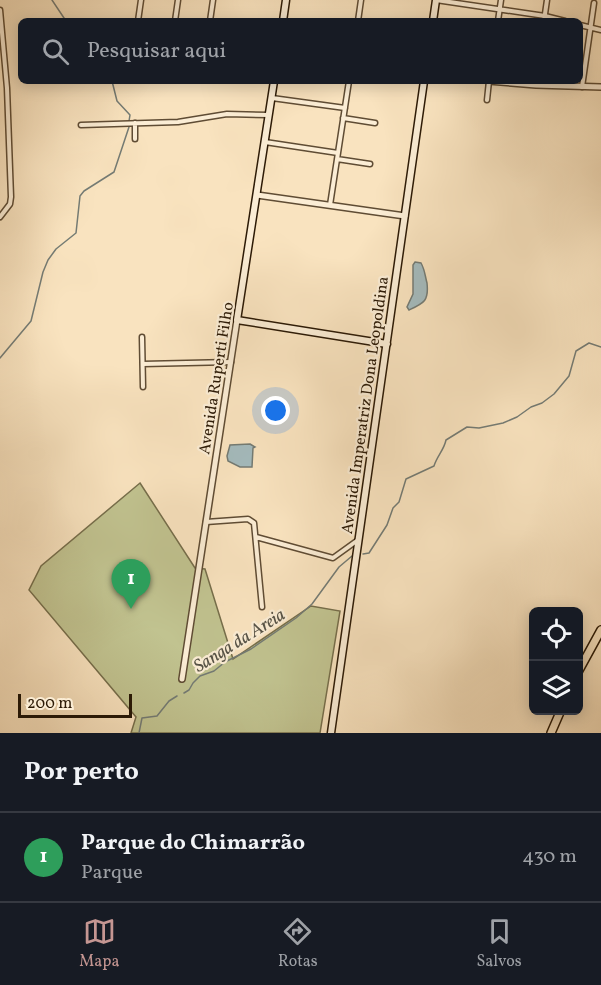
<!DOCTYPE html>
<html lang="pt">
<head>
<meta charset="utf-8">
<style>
  body { margin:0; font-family:Vollkorn,serif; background:#20242c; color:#f1f3f6 }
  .controls { position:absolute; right:18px; bottom:18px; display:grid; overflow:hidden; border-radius:9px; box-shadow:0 3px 15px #0003 }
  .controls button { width:54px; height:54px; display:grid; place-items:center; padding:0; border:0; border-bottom:2px solid #363941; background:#171b24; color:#f1f3f6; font:30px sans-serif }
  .scale { position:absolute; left:18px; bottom:15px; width:114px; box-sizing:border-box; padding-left:6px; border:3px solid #2c1a06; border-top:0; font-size:16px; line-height:21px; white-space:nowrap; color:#2c1a06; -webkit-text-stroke:4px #fbedd5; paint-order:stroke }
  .you { position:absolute; left:276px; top:411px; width:21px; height:21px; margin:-15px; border:4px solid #fff; border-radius:50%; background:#1a73e8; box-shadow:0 0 0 9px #1a73e833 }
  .badge { display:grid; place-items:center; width:39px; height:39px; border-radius:50%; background:#c59692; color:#fff; font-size:20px; font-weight:700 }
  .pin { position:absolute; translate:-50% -50px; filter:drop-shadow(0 2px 3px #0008) }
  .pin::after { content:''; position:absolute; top:32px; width:21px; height:18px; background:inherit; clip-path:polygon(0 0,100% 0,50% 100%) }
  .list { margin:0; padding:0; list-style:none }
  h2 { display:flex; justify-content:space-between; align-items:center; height:78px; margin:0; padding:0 24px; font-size:26px }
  h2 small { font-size:20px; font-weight:400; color:#9ea1a6 }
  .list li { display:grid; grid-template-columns:39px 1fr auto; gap:18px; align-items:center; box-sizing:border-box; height:90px; padding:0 24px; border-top:2px solid #363941 }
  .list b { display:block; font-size:22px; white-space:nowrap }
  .list p { margin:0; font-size:20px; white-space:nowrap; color:#9ea1a6 }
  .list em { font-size:20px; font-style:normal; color:#9ea1a6 }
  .icon { flex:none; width:33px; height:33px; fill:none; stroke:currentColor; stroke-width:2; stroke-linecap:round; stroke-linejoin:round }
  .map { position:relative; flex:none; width:601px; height:733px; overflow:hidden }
  .search { position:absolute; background:#171b24; box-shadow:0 3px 15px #0003; left:18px; right:18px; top:18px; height:66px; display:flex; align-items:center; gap:15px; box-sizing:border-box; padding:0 21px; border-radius:9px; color:#9ea1a6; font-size:22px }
  .sheet { height:168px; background:#171b24 }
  nav { display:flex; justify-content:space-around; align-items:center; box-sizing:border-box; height:84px; border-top:2px solid #363941; background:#171b24; font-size:16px; color:#9ea1a6 }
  nav a { display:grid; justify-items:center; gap:3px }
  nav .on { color:#c59692 }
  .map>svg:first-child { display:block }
  .green { fill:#c1c390; stroke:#766e4b; stroke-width:1.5 }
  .water { fill:#a4bbbe; stroke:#747b74; stroke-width:1.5 }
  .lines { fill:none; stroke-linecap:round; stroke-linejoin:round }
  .stream { stroke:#747b74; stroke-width:1.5 }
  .minor-casing { stroke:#5f4c34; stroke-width:7 }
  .tertiary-casing { stroke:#5f4c34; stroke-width:8 }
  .secondary-casing { stroke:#2c1a06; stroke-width:9 }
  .trunk-casing { stroke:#2c1a06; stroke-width:10 }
  .minor { stroke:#fbedd5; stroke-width:4 }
  .tertiary { stroke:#fbedd5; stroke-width:5 }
  .secondary { stroke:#fbedd5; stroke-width:6 }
  .trunk { stroke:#f9e3bf; stroke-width:7 }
  .labels { text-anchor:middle; stroke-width:4.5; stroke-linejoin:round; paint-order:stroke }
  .street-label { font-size:16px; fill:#2c1a06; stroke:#fbedd5 }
  .water-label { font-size:18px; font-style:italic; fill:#565246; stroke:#fbedd5 }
</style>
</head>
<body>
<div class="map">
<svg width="601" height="733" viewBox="0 0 601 733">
  <rect width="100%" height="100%" fill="#f9e3bf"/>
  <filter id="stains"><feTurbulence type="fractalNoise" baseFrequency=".00333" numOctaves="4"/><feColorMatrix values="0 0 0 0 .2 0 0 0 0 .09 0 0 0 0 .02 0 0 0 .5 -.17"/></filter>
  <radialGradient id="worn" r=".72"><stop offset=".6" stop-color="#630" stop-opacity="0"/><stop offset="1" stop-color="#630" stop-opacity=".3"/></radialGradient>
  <path class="green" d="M 140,483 L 195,568 L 205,569 L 233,659 L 311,606 L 340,611 L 320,733 L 131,733 L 136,717 L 29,590 L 41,566 Z"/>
  <path class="water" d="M 415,262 L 421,263 C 425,270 425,276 427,283 C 429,301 424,303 409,310 L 407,307 L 413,294 L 413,265 Z
    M 250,444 L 255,447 L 253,448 L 252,467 L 240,467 L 228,461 L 227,456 L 230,445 Z"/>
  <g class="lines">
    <path class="stream" d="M 52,0 L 66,21
      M 112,81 L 117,101 L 130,115 L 129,121
      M 0,358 L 31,321 L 43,272 L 48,260 L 56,249 L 76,233 L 80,196 L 84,191 L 114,172 L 129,127
      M 363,554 L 369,553 L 387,525 L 393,508 L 399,502 L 406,479 L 434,466 C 437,456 444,450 446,440 L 467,427 L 479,428 L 503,423 L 517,417 L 531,407 L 542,403 L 554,394 L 569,376 L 576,351 L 589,343 L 601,347
      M 184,693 L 189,690 L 193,683 L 200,676 L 214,671 L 225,662 L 251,649 L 296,618 L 312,604 L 339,567 L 352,556
      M 139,733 L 142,718 L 157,716 L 169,701 L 177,696"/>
    <g class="minor-casing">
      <path id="minor" d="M 436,0 L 545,16 L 565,21
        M 0,10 L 7,88 L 11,197 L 10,204 L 0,217
        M 138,21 L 141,0
        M 175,21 L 178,0
        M 210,21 L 213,0
        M 358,21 L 361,0
        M 498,21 L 501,0
        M 544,21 L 547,0
        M 580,25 L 601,30
        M 582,87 L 594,3
        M 272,98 L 345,108
        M 487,100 L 489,81
        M 343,118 L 375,123
        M 81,125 L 178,122 L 227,114 L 269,115
        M 135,139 L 135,123
        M 265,142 L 338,153
        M 337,159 L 370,164
        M 330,205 L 349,81
        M 142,337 L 143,387
        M 143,364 L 231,362
        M 206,522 L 248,519 L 254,523 L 262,607
        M 256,537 L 333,558 L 358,540"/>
    </g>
    <g class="tertiary-casing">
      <path id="tertiary" d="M 488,81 L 536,85 L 601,87
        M 257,195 L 405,216
        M 182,679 L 237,320"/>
    </g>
    <g class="secondary-casing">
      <path id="secondary" d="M 283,21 L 286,0
        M 433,21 L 436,0
        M 274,81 L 237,320 L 387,344
        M 331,733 L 424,81"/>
    </g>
    <g class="trunk-casing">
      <path id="trunk" d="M 578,672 L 601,630
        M 551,733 L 561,710"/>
    </g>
    <use href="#minor" class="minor"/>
    <use href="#tertiary" class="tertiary"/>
    <use href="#secondary" class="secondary"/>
    <use href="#trunk" class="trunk"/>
  </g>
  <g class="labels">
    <g class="street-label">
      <text transform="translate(215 378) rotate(-81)" y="6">Avenida Ruperti Filho</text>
      <text transform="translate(364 405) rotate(-82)" y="6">Avenida Imperatriz Dona Leopoldina</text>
    </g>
    <g class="water-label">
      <text transform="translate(239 640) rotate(-32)" y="6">Sanga da Areia</text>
    </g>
  </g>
  <rect width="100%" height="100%" filter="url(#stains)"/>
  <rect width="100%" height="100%" fill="url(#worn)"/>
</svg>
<div class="controls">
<button><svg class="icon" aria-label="locate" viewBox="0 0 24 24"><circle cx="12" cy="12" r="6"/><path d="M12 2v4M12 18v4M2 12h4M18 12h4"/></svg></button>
<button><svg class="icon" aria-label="layers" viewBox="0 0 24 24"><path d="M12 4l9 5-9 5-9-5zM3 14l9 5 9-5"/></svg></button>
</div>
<div class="scale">200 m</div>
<div class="you"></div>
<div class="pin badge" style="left:131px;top:609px;background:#2e9e5b">1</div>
<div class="search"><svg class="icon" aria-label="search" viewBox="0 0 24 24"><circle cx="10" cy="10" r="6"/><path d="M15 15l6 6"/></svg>Pesquisar aqui</div>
</div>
<section class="sheet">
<h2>Por perto<small></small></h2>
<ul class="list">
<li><span class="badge" style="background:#2e9e5b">1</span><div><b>Parque do Chimarrão</b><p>Parque</p></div><em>430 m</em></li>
</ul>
</section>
<nav>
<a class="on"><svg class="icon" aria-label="map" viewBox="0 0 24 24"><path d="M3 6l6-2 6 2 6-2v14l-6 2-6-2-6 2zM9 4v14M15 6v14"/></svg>Mapa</a>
<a><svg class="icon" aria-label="directions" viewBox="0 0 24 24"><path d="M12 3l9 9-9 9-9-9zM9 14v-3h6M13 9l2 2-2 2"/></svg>Rotas</a>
<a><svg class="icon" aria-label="saved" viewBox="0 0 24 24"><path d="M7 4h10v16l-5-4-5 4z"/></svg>Salvos</a>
</nav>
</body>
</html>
